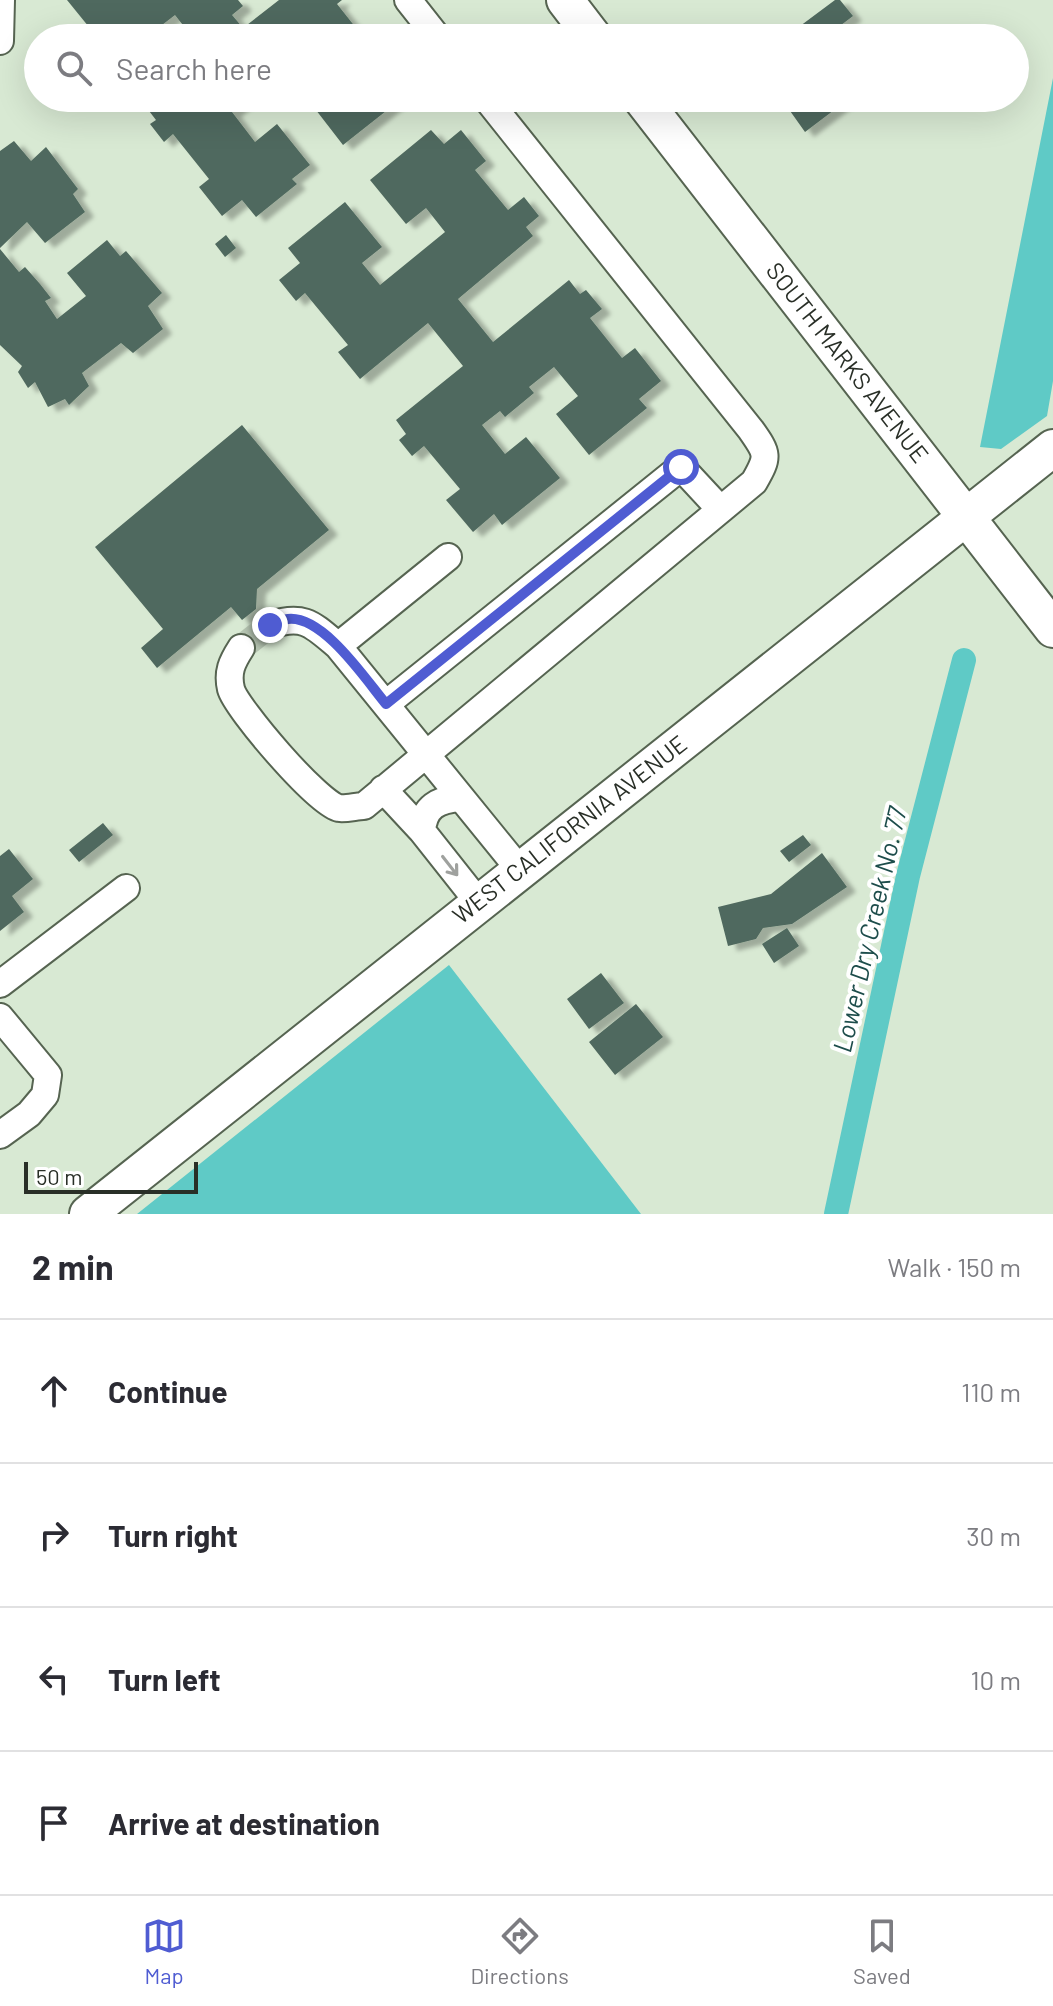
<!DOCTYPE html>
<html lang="en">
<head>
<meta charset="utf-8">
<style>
  body { margin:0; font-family:Barlow,sans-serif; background:#f2f2f3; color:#2b2b33 }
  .scale { position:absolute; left:24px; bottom:20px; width:174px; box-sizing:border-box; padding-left:8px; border:4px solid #292f27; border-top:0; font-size:22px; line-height:28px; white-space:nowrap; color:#292f27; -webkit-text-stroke:6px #fff; paint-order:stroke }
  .stop { position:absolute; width:24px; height:24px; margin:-18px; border:6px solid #4f5cd2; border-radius:50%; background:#fff }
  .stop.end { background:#4f5cd2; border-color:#fff; box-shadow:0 2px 8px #0008 }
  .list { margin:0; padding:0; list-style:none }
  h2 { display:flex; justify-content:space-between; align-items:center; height:104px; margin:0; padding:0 32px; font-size:34px }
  h2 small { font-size:26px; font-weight:400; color:#7c7c81 }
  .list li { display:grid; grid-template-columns:52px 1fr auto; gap:24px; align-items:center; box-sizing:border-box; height:144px; padding:0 32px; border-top:2px solid #e1e1e2 }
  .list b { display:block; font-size:30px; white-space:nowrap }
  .list em { font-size:26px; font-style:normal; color:#7c7c81 }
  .icon { flex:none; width:44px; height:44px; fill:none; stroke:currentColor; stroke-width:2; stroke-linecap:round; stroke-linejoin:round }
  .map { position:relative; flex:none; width:1053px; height:1214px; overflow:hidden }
  .search { position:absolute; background:#fff; box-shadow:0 8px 32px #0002; left:24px; right:24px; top:24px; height:88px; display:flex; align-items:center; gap:20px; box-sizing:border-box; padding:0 28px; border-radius:44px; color:#7c7c81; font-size:30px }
  .sheet { height:680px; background:#fff }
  nav { display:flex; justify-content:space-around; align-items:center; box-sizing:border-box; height:112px; border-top:2px solid #e1e1e2; background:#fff; font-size:22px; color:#7c7c81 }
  nav a { display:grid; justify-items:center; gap:4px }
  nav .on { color:#4f5cd2 }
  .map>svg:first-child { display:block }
  .water { fill:#5fcac6 }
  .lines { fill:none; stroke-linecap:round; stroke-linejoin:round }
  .canal { stroke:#5fcac6; stroke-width:24 }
  .building { fill:#50695e; filter:url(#shadow) }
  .street-tunnel { stroke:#b5c4b1; stroke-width:26; stroke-dasharray:26 13; stroke-linecap:butt }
  .street-casing { stroke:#566451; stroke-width:30 }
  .secondary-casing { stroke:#566451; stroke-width:40 }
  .street { stroke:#fff; stroke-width:26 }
  .secondary { stroke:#fff; stroke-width:36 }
  .oneway { stroke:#9fa19e }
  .route { stroke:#4f5cd2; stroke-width:10 }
  .labels { text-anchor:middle; stroke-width:8; stroke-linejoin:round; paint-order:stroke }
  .street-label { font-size:24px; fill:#292f27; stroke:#fff }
  .water-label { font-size:26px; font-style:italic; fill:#1d4d4b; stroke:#fff }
</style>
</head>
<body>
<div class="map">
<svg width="1053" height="1214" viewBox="0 0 1053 1214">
  <defs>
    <filter id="shadow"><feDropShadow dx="9" dy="5" stdDeviation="2" flood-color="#0004"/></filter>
  </defs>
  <rect width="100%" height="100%" fill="#d8e9d3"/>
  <path class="water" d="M 1053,78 L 1053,381 L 1047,416 L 1001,449 L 980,447 Z
    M 449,965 L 641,1214 L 137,1214 Z"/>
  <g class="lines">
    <path class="canal" d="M 836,1214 L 908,876 L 964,660"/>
  </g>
  <path class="building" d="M 67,0 L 238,0 L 243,6 L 232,15 L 243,28 L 279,0 L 342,0 L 337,4 L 364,38 L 193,38 L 175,15 L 149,35 L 151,38 L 85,38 L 93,32 Z
    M 835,0 L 840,0 L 853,16 L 824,38 L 784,38 Z
    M 157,98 L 250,98 L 232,112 L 255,142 L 277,124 L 310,165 L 292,179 L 297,184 L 256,217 L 242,200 L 222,216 L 199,187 L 209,179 L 173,134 L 164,142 L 150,124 L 156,120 L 146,107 Z
    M 313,98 L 398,98 L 400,100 L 343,145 L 309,101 Z
    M 786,98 L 850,98 L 805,132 L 783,101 Z
    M 431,130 L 444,144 L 461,130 L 486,161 L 475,170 L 508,210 L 524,197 L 539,216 L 526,227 L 533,236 L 458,299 L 493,342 L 569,280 L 580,294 L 586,290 L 602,309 L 590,318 L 622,358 L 635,348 L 661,381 L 639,399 L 647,408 L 589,455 L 556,414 L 578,396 L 554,367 L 529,387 L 534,393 L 505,417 L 500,411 L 482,425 L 505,454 L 526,437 L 560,478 L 502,525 L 494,514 L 473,532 L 446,500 L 460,489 L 424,446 L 412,456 L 399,440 L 406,434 L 396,420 L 463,366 L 428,323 L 360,379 L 338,352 L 348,345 L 305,293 L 296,301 L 279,280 L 300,263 L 288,248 L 345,202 L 382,247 L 362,263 L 380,285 L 445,232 L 426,208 L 406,224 L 370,180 Z
    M 14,141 L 31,161 L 46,147 L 78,189 L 73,194 L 85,212 L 45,243 L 27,222 L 0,248 L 0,151 Z
    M 226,235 L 236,248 L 225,257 L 215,244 Z
    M 107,240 L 120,256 L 126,251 L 162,293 L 148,306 L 163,329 L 133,353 L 121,343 L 82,373 L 89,386 L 69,405 L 65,399 L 48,407 L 35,382 L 28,388 L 18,372 L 22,366 L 0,345 L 0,249 L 19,272 L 25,267 L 40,284 L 51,298 L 45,301 L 57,319 L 86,296 L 67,273 Z
    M 242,425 L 329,530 L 257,589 L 256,609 L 242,620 L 231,607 L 157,668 L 141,648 L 163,629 L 95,547 Z
    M 103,823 L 113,835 L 79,862 L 69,850 Z
    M 803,835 L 811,845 L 789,862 L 780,851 Z
    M 9,849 L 33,879 L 12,896 L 24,912 L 0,931 L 0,856 Z
    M 822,853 L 847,887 L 792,924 L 763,928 L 756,939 L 728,946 L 718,907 L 771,894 Z
    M 787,928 L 799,946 L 774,963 L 762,944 Z
    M 601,973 L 624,1003 L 589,1029 L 567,999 Z
    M 636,1004 L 663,1037 L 615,1075 L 589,1042 Z"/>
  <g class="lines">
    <path class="street-tunnel" d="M 241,648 L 270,625"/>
    <g class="street-casing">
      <path id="street" d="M 408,0 L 438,38
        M 0,41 L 1,0
        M 270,625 C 304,614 312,624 338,646 L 520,870
        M 338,646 L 448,557
        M 241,648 C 232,662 227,672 231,689 C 236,708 318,804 339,808 C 346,809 357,806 364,806 L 754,482 C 769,456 768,454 751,430 L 486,98
        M 386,704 L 681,467 L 720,509
        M 383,789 L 422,831 L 479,903
        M 422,831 C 424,806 438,800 460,798
        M 0,984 L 126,888
        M 0,1017 L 48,1075 L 45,1095 L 29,1114 L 0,1135"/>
    </g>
    <g class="secondary-casing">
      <path id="secondary" d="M 565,0 L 594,38
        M 641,98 L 1053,629
        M 88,1214 L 1053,448"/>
    </g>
    <use href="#street" class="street"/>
    <use href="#secondary" class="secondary"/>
  </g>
  <defs><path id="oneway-shaft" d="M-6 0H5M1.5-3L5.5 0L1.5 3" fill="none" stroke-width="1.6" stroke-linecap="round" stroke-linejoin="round" transform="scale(2)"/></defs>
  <use class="oneway" href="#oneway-shaft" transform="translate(450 866) rotate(52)"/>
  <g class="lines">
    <path class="route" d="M 270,625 C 276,623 282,620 288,619 C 323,615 366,680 386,704 L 681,467"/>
  </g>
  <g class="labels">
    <g class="street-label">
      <text transform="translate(847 363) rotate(52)" y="8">SOUTH MARKS AVENUE</text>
      <text transform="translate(570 830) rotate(-38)" y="8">WEST CALIFORNIA AVENUE</text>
    </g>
    <g class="water-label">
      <text transform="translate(870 930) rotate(-77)" y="9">Lower Dry Creek No. 77</text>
    </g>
  </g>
</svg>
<div class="scale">50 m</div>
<div class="stop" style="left:681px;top:467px"></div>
<div class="stop end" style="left:270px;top:625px"></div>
<div class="search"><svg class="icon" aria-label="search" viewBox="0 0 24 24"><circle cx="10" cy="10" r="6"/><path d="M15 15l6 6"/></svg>Search here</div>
</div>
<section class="sheet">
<h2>2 min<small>Walk · 150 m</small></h2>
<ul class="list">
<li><svg class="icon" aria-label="ahead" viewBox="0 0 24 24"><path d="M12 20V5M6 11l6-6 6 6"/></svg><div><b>Continue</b></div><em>110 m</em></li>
<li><svg class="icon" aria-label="right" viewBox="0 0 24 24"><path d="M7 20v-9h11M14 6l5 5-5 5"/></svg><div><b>Turn right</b></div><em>30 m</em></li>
<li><svg class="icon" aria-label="left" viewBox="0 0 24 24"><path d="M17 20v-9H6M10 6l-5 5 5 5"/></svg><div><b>Turn left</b></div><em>10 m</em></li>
<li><svg class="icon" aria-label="arrive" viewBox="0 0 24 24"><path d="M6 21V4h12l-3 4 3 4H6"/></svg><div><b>Arrive at destination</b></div></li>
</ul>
</section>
<nav>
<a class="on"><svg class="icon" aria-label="map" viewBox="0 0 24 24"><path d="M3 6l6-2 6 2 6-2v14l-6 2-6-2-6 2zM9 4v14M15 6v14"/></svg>Map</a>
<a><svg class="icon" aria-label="directions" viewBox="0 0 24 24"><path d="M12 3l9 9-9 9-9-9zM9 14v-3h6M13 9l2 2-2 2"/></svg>Directions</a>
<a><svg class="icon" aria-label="saved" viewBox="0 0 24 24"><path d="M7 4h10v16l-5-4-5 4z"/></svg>Saved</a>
</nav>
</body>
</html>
